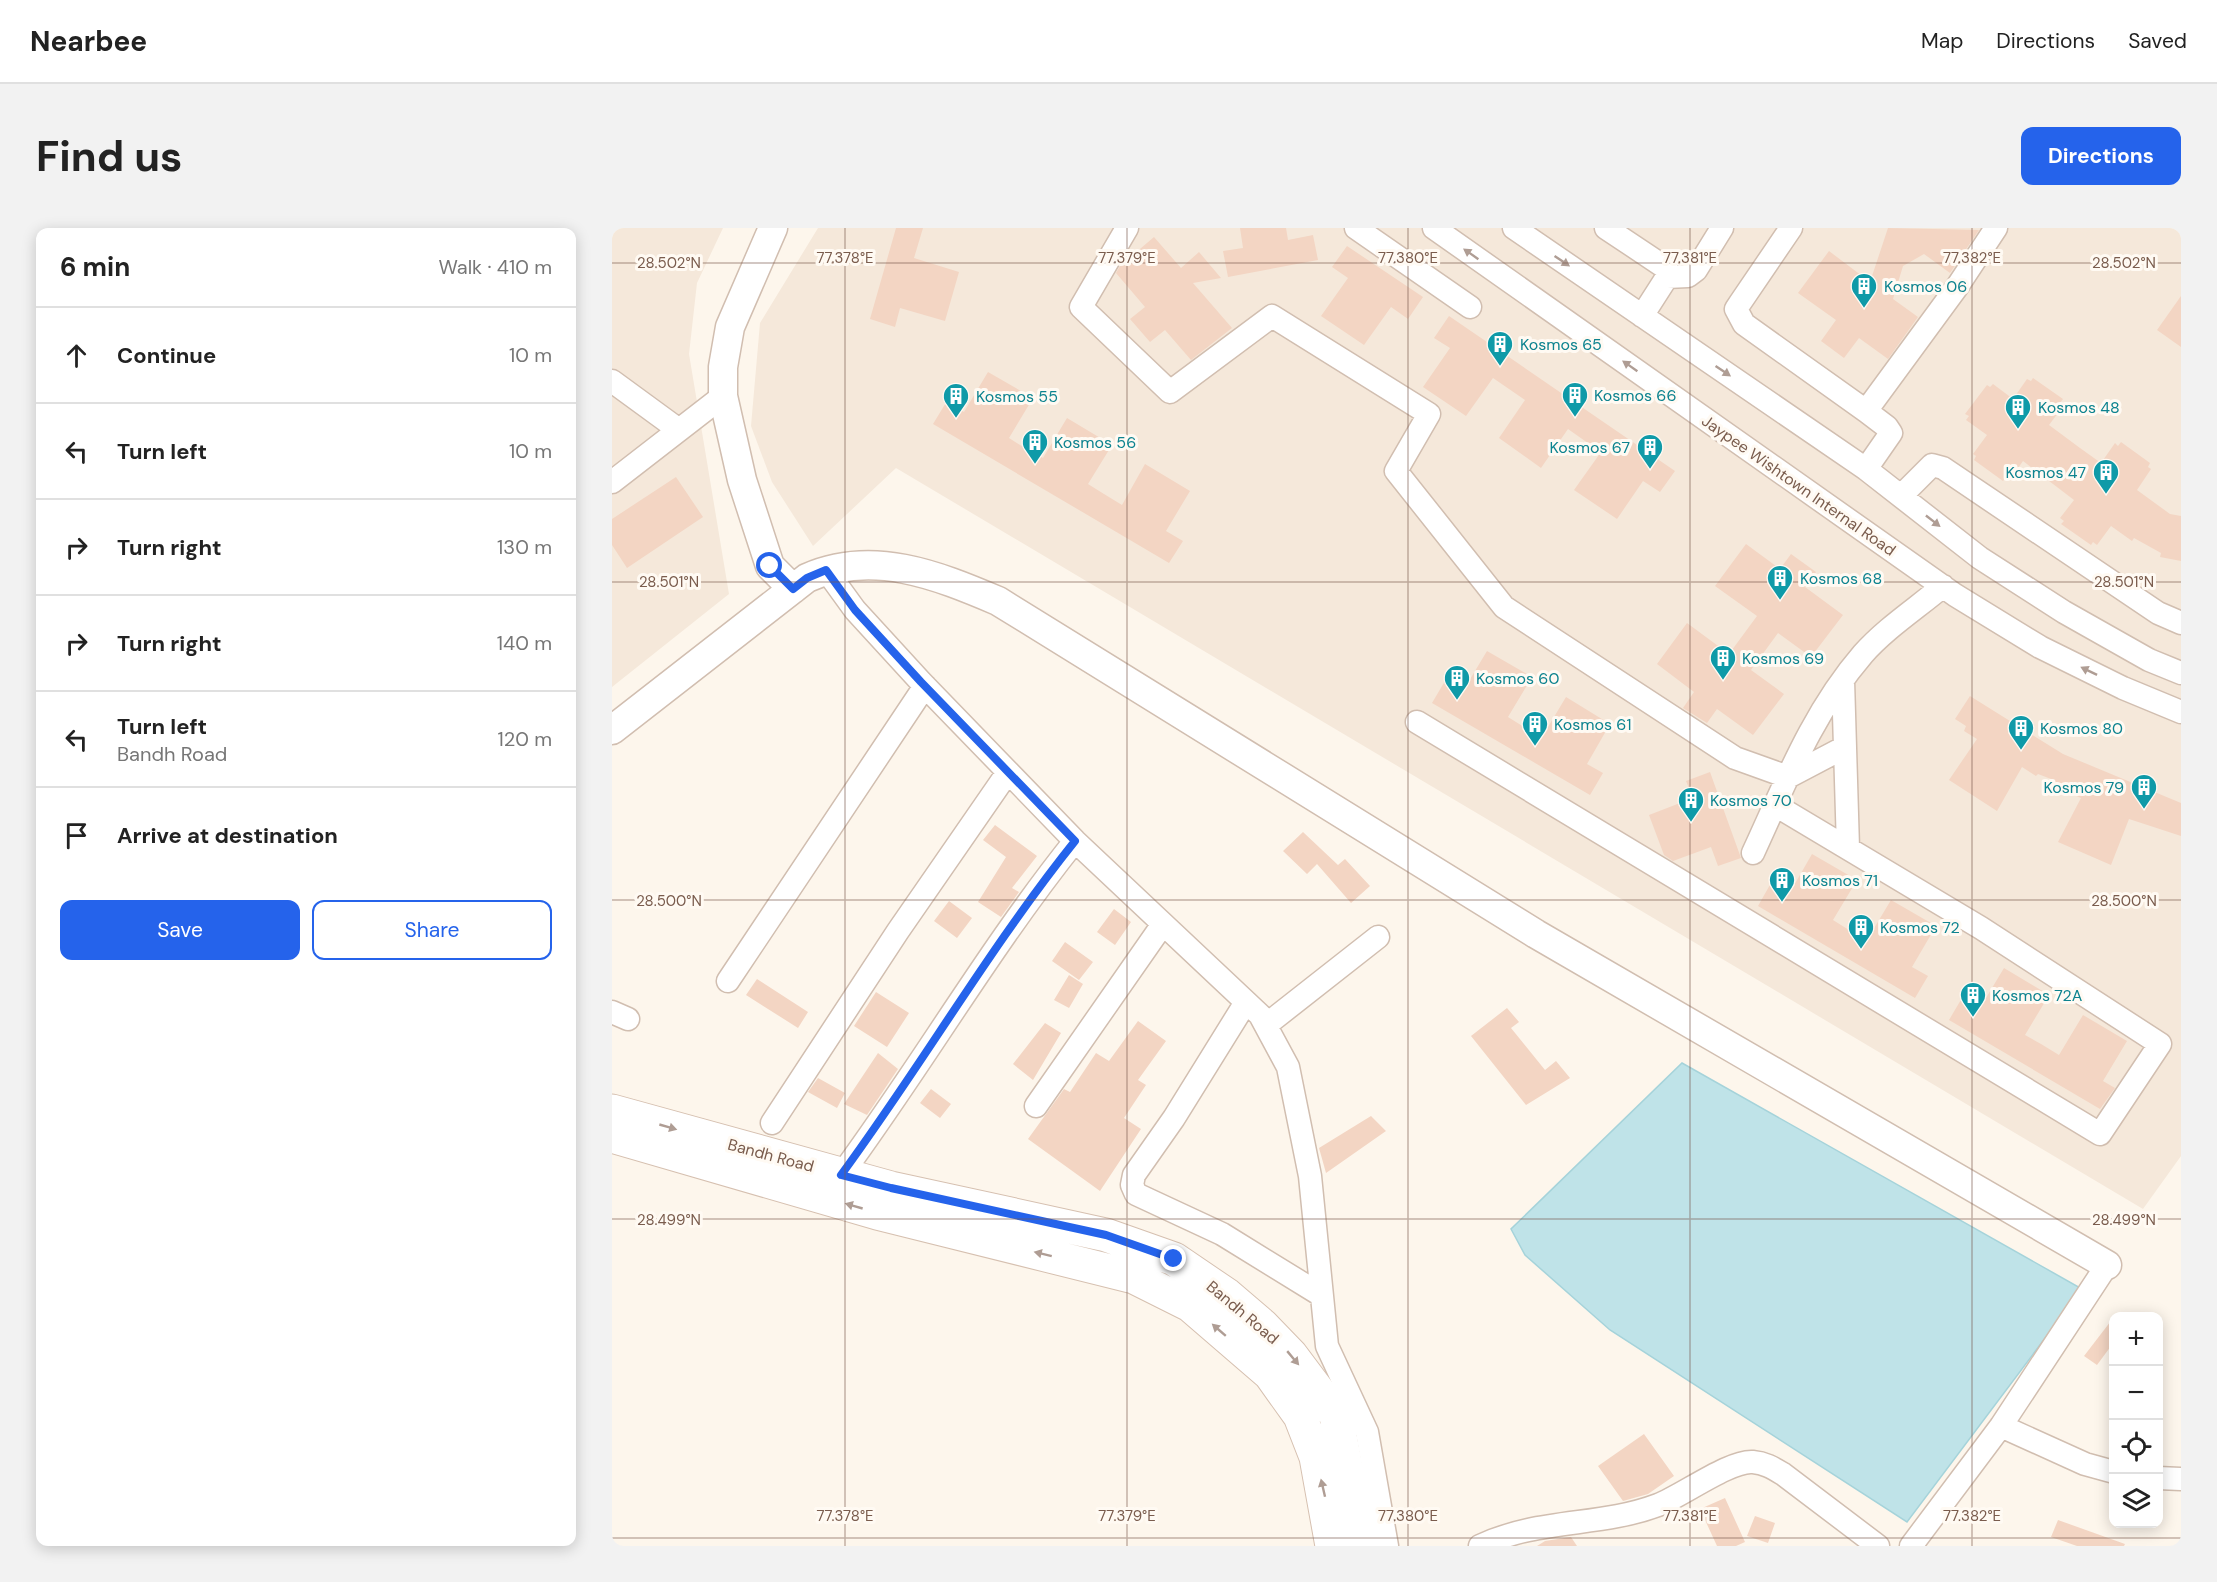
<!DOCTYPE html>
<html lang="en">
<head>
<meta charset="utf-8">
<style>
  body { margin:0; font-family:"DM Sans",sans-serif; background:#f2f2f2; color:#222 }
  .controls { position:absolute; right:18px; bottom:18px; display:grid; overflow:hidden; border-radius:12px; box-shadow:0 3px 15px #0003 }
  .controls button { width:54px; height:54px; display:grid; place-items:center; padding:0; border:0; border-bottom:2px solid #e0e0e0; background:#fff; color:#222; font:30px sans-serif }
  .stop { position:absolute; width:18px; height:18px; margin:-14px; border:4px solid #2563eb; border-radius:50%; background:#fff }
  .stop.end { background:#2563eb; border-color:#fff; box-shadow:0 2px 6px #0008 }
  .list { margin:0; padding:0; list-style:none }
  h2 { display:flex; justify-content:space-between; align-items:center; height:78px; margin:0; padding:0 24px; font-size:26px }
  h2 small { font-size:20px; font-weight:400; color:#767676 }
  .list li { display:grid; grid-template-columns:39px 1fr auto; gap:18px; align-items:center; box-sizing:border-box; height:96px; padding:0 24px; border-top:2px solid #e0e0e0 }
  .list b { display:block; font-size:22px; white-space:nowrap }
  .list p { margin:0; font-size:20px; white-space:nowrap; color:#767676 }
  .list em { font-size:20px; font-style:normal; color:#767676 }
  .actions { display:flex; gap:12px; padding:18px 24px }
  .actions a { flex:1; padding:14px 0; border:2px solid #2563eb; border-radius:12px; text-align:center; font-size:21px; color:#2563eb }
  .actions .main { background:#2563eb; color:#fff }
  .icon { flex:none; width:33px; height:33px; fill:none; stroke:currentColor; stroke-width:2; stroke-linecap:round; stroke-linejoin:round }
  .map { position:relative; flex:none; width:1569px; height:1318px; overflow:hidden; border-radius:12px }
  header { display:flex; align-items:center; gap:36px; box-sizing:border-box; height:84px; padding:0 30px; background:#fff; border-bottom:2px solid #e0e0e0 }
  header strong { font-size:28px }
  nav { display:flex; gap:33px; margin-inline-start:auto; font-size:21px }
  .intro { display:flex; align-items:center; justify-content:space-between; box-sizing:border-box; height:144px; padding:0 36px }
  h1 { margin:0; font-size:42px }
  .button { padding:15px 27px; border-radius:12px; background:#2563eb; color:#fff; font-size:21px; font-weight:700 }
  main { display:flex; gap:36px; padding:0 36px }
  aside { flex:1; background:#fff; border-radius:12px; box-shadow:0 3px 15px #0003 }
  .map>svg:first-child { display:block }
  .residential { fill:#f5e8da }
  .water { fill:#bfe3e8; stroke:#a5d3da; stroke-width:1.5 }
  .building { fill:#f3d5c3 }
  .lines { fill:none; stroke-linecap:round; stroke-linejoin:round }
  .minor-casing { stroke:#d1beb0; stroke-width:25 }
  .tertiary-casing { stroke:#d1beb0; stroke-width:31 }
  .secondary-casing { stroke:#d6c0b0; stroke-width:35 }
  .minor { stroke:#fff; stroke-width:22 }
  .tertiary { stroke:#fff; stroke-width:28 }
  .secondary { stroke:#fff; stroke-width:33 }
  .oneway { fill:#af9d94 }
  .route { stroke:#2563eb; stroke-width:8 }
  .ticks { fill:none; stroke:#7a5c4d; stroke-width:1.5; stroke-opacity:0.45 }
  .labels { text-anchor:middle; stroke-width:6; stroke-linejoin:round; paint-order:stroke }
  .culture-label { font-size:16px; fill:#0d838f; stroke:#fffaf3; text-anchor:start }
  .street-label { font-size:16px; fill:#7a5c4d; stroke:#fffaf3 }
  .ticks-label { font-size:15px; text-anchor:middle; fill:#7a5c4d; stroke:#fffaf3; stroke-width:6; stroke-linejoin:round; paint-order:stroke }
</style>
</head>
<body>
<header>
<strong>Nearbee</strong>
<nav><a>Map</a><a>Directions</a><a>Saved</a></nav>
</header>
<div class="intro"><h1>Find us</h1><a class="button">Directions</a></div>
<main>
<aside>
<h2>6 min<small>Walk · 410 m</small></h2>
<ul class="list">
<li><svg class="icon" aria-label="ahead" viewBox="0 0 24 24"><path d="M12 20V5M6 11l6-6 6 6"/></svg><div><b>Continue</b></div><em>10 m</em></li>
<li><svg class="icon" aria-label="left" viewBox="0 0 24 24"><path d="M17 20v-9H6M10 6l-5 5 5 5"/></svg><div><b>Turn left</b></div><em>10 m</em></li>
<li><svg class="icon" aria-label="right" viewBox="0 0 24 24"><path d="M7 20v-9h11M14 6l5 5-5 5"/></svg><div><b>Turn right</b></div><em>130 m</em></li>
<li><svg class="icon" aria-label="right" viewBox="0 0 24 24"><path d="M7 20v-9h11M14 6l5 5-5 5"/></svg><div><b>Turn right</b></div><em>140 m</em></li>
<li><svg class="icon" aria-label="left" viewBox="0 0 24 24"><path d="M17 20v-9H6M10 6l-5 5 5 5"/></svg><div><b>Turn left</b><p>Bandh Road</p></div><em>120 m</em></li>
<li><svg class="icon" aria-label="arrive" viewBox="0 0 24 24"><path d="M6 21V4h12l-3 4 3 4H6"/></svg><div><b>Arrive at destination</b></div></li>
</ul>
<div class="actions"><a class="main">Save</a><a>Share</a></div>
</aside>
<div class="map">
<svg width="1569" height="1318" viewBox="0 0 1569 1318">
  <rect width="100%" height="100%" fill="#fdf6ec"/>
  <path class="residential" d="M 0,0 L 111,0 L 85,55 L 77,126 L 117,366 L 0,459 Z
    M 206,0 L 1569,0 L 1569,928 L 1531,981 L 284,240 L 201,318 L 160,254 L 139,198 L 148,95 Z"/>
  <path class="water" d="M 1070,835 L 1470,1061 L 1295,1294 L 998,1102 L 913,1027 L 899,1001 Z"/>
  <path class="building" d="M 284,0 L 311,0 L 302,30 L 347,44 L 333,93 L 288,80 L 283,99 L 258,91 Z
    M 628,0 L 674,0 L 676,12 L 701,7 L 706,32 L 616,49 L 611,23 L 631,20 Z
    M 1276,0 L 1367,2 L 1338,45 L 1312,26 L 1291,38 L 1281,71 L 1306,89 L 1276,131 L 1247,110 L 1232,130 L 1209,113 L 1224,92 L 1186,65 L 1217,23 L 1258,54 Z
    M 542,9 L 569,40 L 587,24 L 609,50 L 581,55 L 620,100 L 579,132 L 553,102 L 538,114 L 518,91 L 533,79 L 504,45 L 508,38 Z
    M 735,18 L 811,69 L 796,91 L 779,79 L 752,117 L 709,88 L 736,50 L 720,39 Z
    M 1569,68 L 1569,119 L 1545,102 Z
    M 837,88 L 1063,243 L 1048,264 L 1031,253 L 1005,291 L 962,262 L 989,224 L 973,213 L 956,201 L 929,240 L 887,210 L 913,172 L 881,150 L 854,188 L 811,159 L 838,120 L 822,110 Z
    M 376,144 L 421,170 L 397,210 L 413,220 L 431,230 L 455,190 L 500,217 L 476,256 L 492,266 L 510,277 L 533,236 L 578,263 L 554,303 L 571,313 L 557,335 L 321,196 L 335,173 L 352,184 Z
    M 1421,150 L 1451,171 L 1448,175 L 1452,177 L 1437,197 L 1468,220 L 1489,235 L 1503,215 L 1506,218 L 1509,214 L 1538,235 L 1536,239 L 1539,241 L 1525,262 L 1558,286 L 1569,288 L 1569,333 L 1548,329 L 1549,325 L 1522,310 L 1520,313 L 1499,298 L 1485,317 L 1481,314 L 1479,317 L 1449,296 L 1452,293 L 1448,290 L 1462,272 L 1411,233 L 1397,253 L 1393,250 L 1391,253 L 1362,232 L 1364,228 L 1361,226 L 1375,207 L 1354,192 L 1357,188 L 1353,186 L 1375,157 L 1378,159 L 1381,156 L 1401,171 L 1415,151 L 1419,153 Z
    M 64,249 L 91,289 L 15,340 L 0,317 L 0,291 Z
    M 1134,316 L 1168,341 L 1179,326 L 1204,344 L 1193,359 L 1231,387 L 1199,429 L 1166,405 L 1139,442 L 1172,466 L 1141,507 L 1105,481 L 1095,495 L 1071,480 L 1082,464 L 1045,436 L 1075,395 L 1117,426 L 1145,388 L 1103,358 Z
    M 875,423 L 920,449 L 896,489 L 912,499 L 930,509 L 954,469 L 998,496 L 975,536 L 991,545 L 978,567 L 820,475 L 833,453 L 851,463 Z
    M 1358,468 L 1451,526 L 1569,575 L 1569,608 L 1517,591 L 1499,637 L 1446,614 L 1469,570 L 1453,563 L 1439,551 L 1426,546 L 1424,548 L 1410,539 L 1385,583 L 1337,552 L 1365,511 L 1352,503 L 1354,498 L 1343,491 Z
    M 1098,544 L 1129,630 L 1106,638 L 1099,619 L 1061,633 L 1052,627 L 1037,587 L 1081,570 L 1074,553 Z
    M 383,597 L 425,628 L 400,660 L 407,664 L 389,689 L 366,674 L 394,629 L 371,612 Z
    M 691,604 L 726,637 L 733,631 L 758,658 L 739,675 L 705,636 L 695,646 L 671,623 Z
    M 1200,626 L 1245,652 L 1221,692 L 1237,702 L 1255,712 L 1279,672 L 1324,698 L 1300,739 L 1316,748 L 1303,770 L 1146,678 L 1159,655 L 1177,666 Z
    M 337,673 L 360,690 L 345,710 L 322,693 Z
    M 502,681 L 519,694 L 503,717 L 485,704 Z
    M 453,714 L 481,734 L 467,752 L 440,733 Z
    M 1392,740 L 1437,767 L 1413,807 L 1429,816 L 1447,827 L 1471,787 L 1515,813 L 1491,853 L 1503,860 L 1488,881 L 1337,792 L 1350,770 L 1368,780 Z
    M 457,747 L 471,756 L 457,780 L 442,772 Z
    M 145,751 L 196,784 L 186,800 L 134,767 Z
    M 264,764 L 297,785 L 275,819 L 242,798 Z
    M 895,780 L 907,794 L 899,800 L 933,842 L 944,833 L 958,850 L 914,877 L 859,808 Z
    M 526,793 L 554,813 L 526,852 L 534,857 L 512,890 L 529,901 L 488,963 L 416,911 L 452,861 L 458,864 L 484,825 L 497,833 Z
    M 433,795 L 449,805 L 421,852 L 401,836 Z
    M 266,825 L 286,841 L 255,887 L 232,876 Z
    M 206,850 L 233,865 L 225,880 L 196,864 Z
    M 319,861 L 339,876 L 328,890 L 308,875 Z
    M 759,888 L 774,903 L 714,945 L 707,920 Z
    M 1502,1089 L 1502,1114 L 1485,1137 L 1472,1128 Z
    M 1032,1206 L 1062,1248 L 1036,1266 L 1011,1273 L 986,1238 Z
    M 1113,1270 L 1133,1314 L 1124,1318 L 1105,1318 L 1088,1281 Z
    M 1143,1288 L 1163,1295 L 1156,1315 L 1135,1308 Z
    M 1446,1292 L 1513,1316 L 1512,1318 L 1465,1318 L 1439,1309 Z
    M 959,1309 L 965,1318 L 925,1318 L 933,1313 Z"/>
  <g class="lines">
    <g class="minor-casing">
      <path id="minor" d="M 515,0 L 469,79 L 558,164 L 660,88 L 817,186 L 784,243 L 892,379 L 1123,530 L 1176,549 L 1233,519
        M 744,0 L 858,79
        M 822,0 L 1343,367 L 1428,419 L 1511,460 L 1569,484
        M 902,0 L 1254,241 L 1368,330 L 1452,384 L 1537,432 L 1569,445
        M 994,0 L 1054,40 L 1055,49 L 1030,88
        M 1179,0 L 1128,75 L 1124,81 L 1132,96 L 1254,183 L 1345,59 L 1384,0
        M 1055,49 L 1076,48 L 1084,42 L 1110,0
        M 0,153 L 67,202
        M 1254,183 L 1275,199 L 1279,205 L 1254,241
        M 0,254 L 111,168
        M 1289,268 L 1320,237 L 1331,240 L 1546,385 L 1569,395
        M 214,342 L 243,382 L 309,454 L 463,613 L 648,787 L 676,839 L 698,948 L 715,1118 L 755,1204 L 775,1318
        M 1231,452 L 1236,620
        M 805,494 L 1488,906 L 1548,816 L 1369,700 L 1163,577
        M 1141,625 C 1173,556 1200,485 1251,426 C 1274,400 1305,380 1331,358
        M 116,753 L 313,458
        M 634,774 L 562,890 L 522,947 L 520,957 L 524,966 L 610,1006 L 709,1067
        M 0,784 L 16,791
        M 654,797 L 766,709
        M 424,878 L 551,696
        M 160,895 L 286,703 L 396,544
        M 229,947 C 310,837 378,719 463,613
        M 1389,1198 L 1473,1236 L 1502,1244
        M 1546,1250 L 1569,1251
        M 868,1318 C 927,1290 988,1299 1046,1277 C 1070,1268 1118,1232 1141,1234 C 1153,1235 1161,1240 1171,1246 L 1266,1318
        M 1299,1318 L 1389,1198 L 1495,1037"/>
    </g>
    <g class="tertiary-casing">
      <path id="tertiary" d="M 161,0 L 118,99 L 111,139 L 111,168 L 130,252 L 158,338 L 181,361
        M 0,502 L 195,350 C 260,321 325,347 386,373 L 924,706 L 1495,1037"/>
    </g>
    <g class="secondary-casing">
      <path id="secondary" d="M 0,883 L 279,960 L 494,1007 L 562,1031 L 615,1067 L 650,1097 L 679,1127 L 724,1187 L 749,1318
        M 0,908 L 265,985 L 522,1049 L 578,1077 L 658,1146 L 688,1188 L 704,1229 L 720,1318"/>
    </g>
    <use href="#minor" class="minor"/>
    <use href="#tertiary" class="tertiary"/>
    <use href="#secondary" class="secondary"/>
  </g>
  <defs><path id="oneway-solid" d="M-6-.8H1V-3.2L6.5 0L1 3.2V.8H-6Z" transform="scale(1.5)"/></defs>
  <g class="oneway">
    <use href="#oneway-solid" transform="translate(859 26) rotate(-145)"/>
    <use href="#oneway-solid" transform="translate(950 33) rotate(34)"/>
    <use href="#oneway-solid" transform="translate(1018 138) rotate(-145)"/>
    <use href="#oneway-solid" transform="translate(1111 143) rotate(34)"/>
    <use href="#oneway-solid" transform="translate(1321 293) rotate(38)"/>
    <use href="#oneway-solid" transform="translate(1477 443) rotate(-154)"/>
    <use href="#oneway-solid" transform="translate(56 899) rotate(16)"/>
    <use href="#oneway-solid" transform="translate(242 978) rotate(-164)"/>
    <use href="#oneway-solid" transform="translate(431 1026) rotate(-166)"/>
    <use href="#oneway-solid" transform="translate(607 1102) rotate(-139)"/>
    <use href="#oneway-solid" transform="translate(681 1130) rotate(50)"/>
    <use href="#oneway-solid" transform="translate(711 1260) rotate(-103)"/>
  </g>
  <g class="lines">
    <path class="route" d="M 158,338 L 181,361 L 195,350 L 214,342 L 243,382 L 309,454 L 463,613 C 378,719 310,837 229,947 L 279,960 L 494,1007 L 562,1031"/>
  </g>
  <path class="ticks" d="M 233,0 L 233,1318M 515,0 L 515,1318M 796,0 L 796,1318M 1078,0 L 1078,1318M 1360,0 L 1360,1318M 0,35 L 1569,35M 0,354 L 1569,354M 0,672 L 1569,672M 0,991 L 1569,991M 0,1310 L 1569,1310"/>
  <defs>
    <g id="building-pin" transform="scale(1.35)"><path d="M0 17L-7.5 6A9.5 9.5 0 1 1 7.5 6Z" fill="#0f9aa8" stroke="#fffaf3"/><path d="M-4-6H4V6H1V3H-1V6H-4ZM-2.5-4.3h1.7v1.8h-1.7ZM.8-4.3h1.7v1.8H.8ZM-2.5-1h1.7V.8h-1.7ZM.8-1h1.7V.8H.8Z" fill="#fff"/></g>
  </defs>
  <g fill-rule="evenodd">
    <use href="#building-pin" x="1252" y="58"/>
    <use href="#building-pin" x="888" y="116"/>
    <use href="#building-pin" x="963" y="167"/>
    <use href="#building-pin" x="344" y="168"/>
    <use href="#building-pin" x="1406" y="179"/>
    <use href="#building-pin" x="423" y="214"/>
    <use href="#building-pin" x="1038" y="219"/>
    <use href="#building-pin" x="1494" y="244"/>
    <use href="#building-pin" x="1168" y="350"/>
    <use href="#building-pin" x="1111" y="430"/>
    <use href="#building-pin" x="845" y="450"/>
    <use href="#building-pin" x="923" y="496"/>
    <use href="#building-pin" x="1409" y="500"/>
    <use href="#building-pin" x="1532" y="559"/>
    <use href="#building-pin" x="1079" y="572"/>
    <use href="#building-pin" x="1170" y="652"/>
    <use href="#building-pin" x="1249" y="699"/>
    <use href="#building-pin" x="1361" y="767"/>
  </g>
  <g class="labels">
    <g class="culture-label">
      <text x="1272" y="64">Kosmos 06</text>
      <text x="908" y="122">Kosmos 65</text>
      <text x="982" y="173">Kosmos 66</text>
      <text x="364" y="174">Kosmos 55</text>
      <text x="1426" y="185">Kosmos 48</text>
      <text x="442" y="220">Kosmos 56</text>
      <text x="1018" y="225" text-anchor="end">Kosmos 67</text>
      <text x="1474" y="250" text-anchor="end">Kosmos 47</text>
      <text x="1188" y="356">Kosmos 68</text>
      <text x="1130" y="436">Kosmos 69</text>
      <text x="864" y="456">Kosmos 60</text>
      <text x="942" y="502">Kosmos 61</text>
      <text x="1428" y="506">Kosmos 80</text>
      <text x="1512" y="565" text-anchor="end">Kosmos 79</text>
      <text x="1098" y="578">Kosmos 70</text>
      <text x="1190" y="658">Kosmos 71</text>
      <text x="1268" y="705">Kosmos 72</text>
      <text x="1380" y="773">Kosmos 72A</text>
    </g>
    <g class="street-label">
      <text transform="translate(1187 257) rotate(35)" y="6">Jaypee Wishtown Internal Road</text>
      <text transform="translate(159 927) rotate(15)" y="6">Bandh Road</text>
      <text transform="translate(631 1084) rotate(40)" y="6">Bandh Road</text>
    </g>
  </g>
  <g class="ticks-label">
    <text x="233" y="35">77.378°E</text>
    <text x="515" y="35">77.379°E</text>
    <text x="796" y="35">77.380°E</text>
    <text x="1078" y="35">77.381°E</text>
    <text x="1360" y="35">77.382°E</text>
    <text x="57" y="40">28.502°N</text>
    <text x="1512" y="40">28.502°N</text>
    <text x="57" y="359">28.501°N</text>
    <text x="1512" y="359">28.501°N</text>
    <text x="57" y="678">28.500°N</text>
    <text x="1512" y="678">28.500°N</text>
    <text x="57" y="997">28.499°N</text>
    <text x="1512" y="997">28.499°N</text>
    <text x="233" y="1293">77.378°E</text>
    <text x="515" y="1293">77.379°E</text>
    <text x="796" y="1293">77.380°E</text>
    <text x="1078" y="1293">77.381°E</text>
    <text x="1360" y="1293">77.382°E</text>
  </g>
</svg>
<div class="controls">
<button>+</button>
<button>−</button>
<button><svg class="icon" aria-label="locate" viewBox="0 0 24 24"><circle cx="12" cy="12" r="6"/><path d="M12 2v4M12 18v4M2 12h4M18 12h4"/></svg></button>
<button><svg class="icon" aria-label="layers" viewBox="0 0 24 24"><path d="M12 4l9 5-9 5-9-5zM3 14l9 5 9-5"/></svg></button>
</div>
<div class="stop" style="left:158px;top:338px"></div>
<div class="stop end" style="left:562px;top:1031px"></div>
</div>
</main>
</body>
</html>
